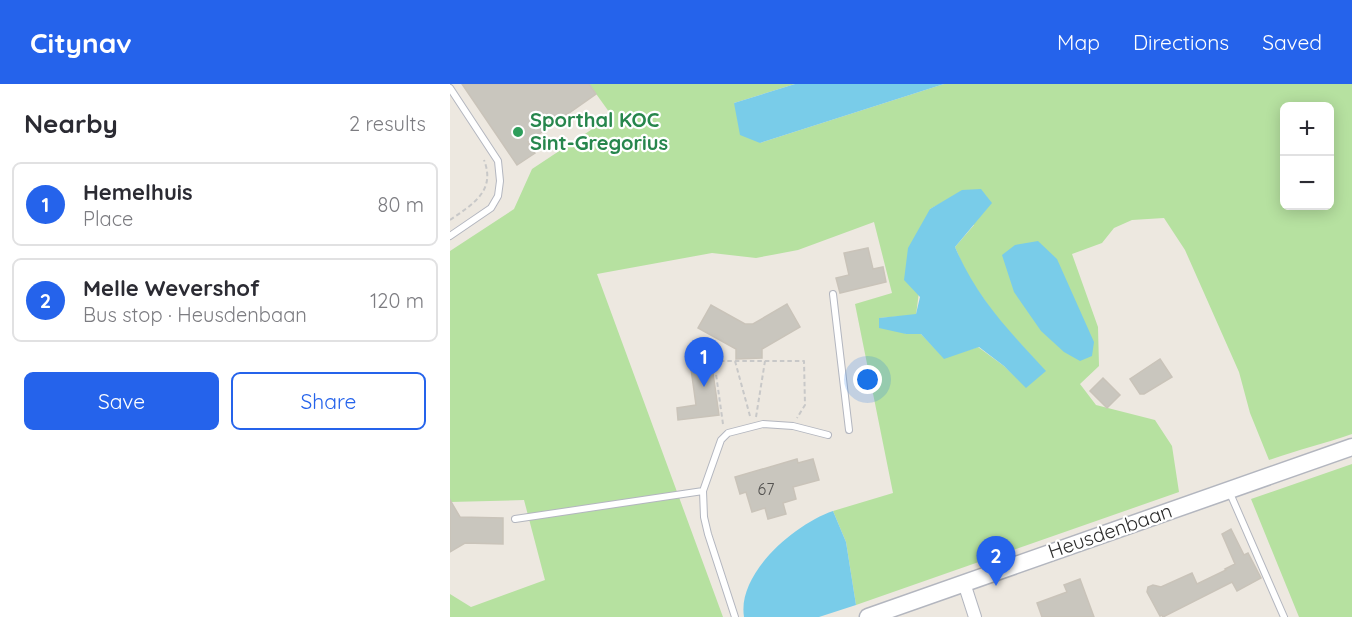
<!DOCTYPE html>
<html lang="en">
<head>
<meta charset="utf-8">
<style>
  body { margin:0; font-family:Quicksand,sans-serif; background:#f7f7f7; color:#2b2b33 }
  .controls { position:absolute; right:18px; top:18px; display:grid; overflow:hidden; border-radius:9px; box-shadow:0 3px 15px #0003 }
  .controls button { width:54px; height:54px; display:grid; place-items:center; padding:0; border:0; border-bottom:2px solid #e1e1e2; background:#fff; color:#2b2b33; font:30px sans-serif }
  .you { position:absolute; left:418px; top:296px; width:21px; height:21px; margin:-15px; border:4px solid #fff; border-radius:50%; background:#1a73e8; box-shadow:0 0 0 9px #1a73e833 }
  .badge { display:grid; place-items:center; width:39px; height:39px; border-radius:50%; background:#2563eb; color:#fff; font-size:20px; font-weight:700 }
  .pin { position:absolute; translate:-50% -50px; filter:drop-shadow(0 2px 3px #0008) }
  .pin::after { content:''; position:absolute; top:32px; width:21px; height:18px; background:inherit; clip-path:polygon(0 0,100% 0,50% 100%) }
  .list { margin:0; padding:0; list-style:none }
  h2 { display:flex; justify-content:space-between; align-items:center; height:78px; margin:0; padding:0 24px; font-size:26px }
  h2 small { font-size:20px; font-weight:400; color:#7c7c81 }
  .list li { display:grid; grid-template-columns:39px 1fr auto; gap:18px; align-items:center; box-sizing:border-box; height:84px; margin:0 12px 12px; padding:0 12px; border:2px solid #e1e1e2; border-radius:9px }
  .list b { display:block; font-size:22px; white-space:nowrap }
  .list p { margin:0; font-size:20px; white-space:nowrap; color:#7c7c81 }
  .list em { font-size:20px; font-style:normal; color:#7c7c81 }
  .actions { display:flex; gap:12px; padding:18px 24px }
  .actions a { flex:1; padding:14px 0; border:2px solid #2563eb; border-radius:9px; text-align:center; font-size:21px; color:#2563eb }
  .actions .main { background:#2563eb; color:#fff }
  .map { position:relative; flex:none; width:902px; height:533px; overflow:hidden }
  header { display:flex; align-items:center; gap:36px; box-sizing:border-box; height:84px; padding:0 30px; background:#2563eb; color:#fff }
  header strong { font-size:28px }
  nav { display:flex; gap:33px; margin-inline-start:auto; font-size:21px }
  main { display:flex }
  aside { flex:1; background:#fff }
  .map>svg:first-child { display:block }
  .green { fill:#b6e1a0; fill-rule:evenodd }
  .water { fill:#79cce9 }
  .building { fill:#c9c6be; stroke:#c9c3b9; stroke-width:1.5 }
  .lines { fill:none; stroke-linecap:round; stroke-linejoin:round }
  .service-casing { stroke:#b3b6bf; stroke-width:8 }
  .minor-casing { stroke:#b3b6bf; stroke-width:14 }
  .secondary-casing { stroke:#b3b6bf; stroke-width:19 }
  .path { stroke:#c8c8c8; stroke-width:2; stroke-dasharray:4.5 3; stroke-linecap:butt }
  .service { stroke:#fff; stroke-width:6 }
  .minor { stroke:#fff; stroke-width:12 }
  .secondary { stroke:#fff; stroke-width:16 }
  .leisure-dot { fill:#2e9e5b; stroke:#fff; stroke-width:2 }
  .labels { text-anchor:middle; stroke-width:4.5; stroke-linejoin:round; paint-order:stroke }
  .number-label { font-size:16px; fill:#545351 }
  .leisure-label { font-size:20px; font-weight:bold; fill:#27864d; stroke:#fff; text-anchor:start }
  .street-label { font-size:20px; fill:#2d2d2d; stroke:#fff }
</style>
</head>
<body>
<header>
<strong>Citynav</strong>
<nav><a>Map</a><a>Directions</a><a>Saved</a></nav>
</header>
<main>
<aside>
<h2>Nearby<small>2 results</small></h2>
<ul class="list">
<li><span class="badge">1</span><div><b>Hemelhuis</b><p>Place</p></div><em>80 m</em></li>
<li><span class="badge">2</span><div><b>Melle Wevershof</b><p>Bus stop · Heusdenbaan</p></div><em>120 m</em></li>
</ul>
<div class="actions"><a class="main">Save</a><a>Share</a></div>
</aside>
<div class="map">
<svg width="902" height="533" viewBox="0 0 902 533">
  <rect width="100%" height="100%" fill="#ede8e0"/>
  <path class="green" d="M 139,0 L 345,0 L 284,19 L 310,59 L 494,0 L 902,0 L 902,350 C 874,360 847,366 819,376 L 800,329 L 789,288 L 735,166 L 714,134 L 682,136 L 664,144 L 652,159 L 622,170 L 648,243 L 649,282 L 630,300 L 646,321 L 705,336 L 722,362 L 729,408 L 406,521 L 396,458 L 383,427 L 443,409 L 405,220 L 442,209 L 424,138 L 348,166 L 306,174 L 262,169 L 147,190 L 273,533 L 0,533 L 0,510 L 21,523 L 95,496 L 74,416 L 0,418 L 0,167 L 64,125 L 82,85 L 162,32 ZM 834,22 L 880,22 L 880,122 L 834,122 ZM 495,117 L 524,141 L 505,163 L 517,191 L 547,234 L 595,287 L 576,303 L 554,282 L 528,263 L 494,274 L 471,250 L 456,250 L 429,234 L 466,231 L 480,125 Z
    M 902,380 L 902,533 L 849,533 L 801,415 Z"/>
  <path class="water" d="M 345,0 L 494,0 L 310,59 L 290,51 L 284,19 Z
    M 531,105 L 542,119 L 505,163 C 527,214 558,246 596,287 L 576,304 L 554,282 L 529,263 L 494,275 L 471,250 L 456,250 L 429,244 L 429,234 L 466,230 L 470,213 L 454,196 L 458,164 L 480,125 L 512,106 Z
    M 588,157 L 607,175 L 644,258 L 642,272 L 630,277 L 614,268 L 591,247 L 564,208 L 552,171 L 565,161 Z
    M 383,427 L 396,458 L 406,521 L 369,533 L 294,533 C 287,489 345,440 383,427 Z"/>
  <path class="building" d="M 12,0 L 139,0 L 146,10 L 78,58 L 85,69 L 67,81 Z
    M 418,164 L 423,185 L 433,183 L 436,198 L 390,209 L 386,194 L 399,191 L 394,169 Z
    M 337,220 L 350,243 L 312,265 L 312,274 L 286,275 L 286,265 L 248,244 L 261,221 L 295,240 L 303,240 Z
    M 710,275 L 722,293 L 694,310 L 690,310 L 680,295 Z
    M 262,282 L 269,331 L 228,336 L 227,324 L 246,321 L 241,285 Z
    M 653,294 L 670,311 L 657,324 L 640,307 Z
    M 347,375 L 348,379 L 363,375 L 369,396 L 343,403 L 346,415 L 333,419 L 336,430 L 318,435 L 315,424 L 302,428 L 296,408 L 290,410 L 285,393 Z
    M 0,416 L 10,433 L 53,434 L 53,460 L 15,459 L 0,468 Z
    M 781,445 L 794,471 L 798,469 L 811,494 L 787,507 L 782,498 L 713,533 L 712,531 L 710,532 L 697,508 L 698,503 L 703,501 L 711,503 L 742,489 L 747,500 L 776,486 L 775,485 L 785,480 L 772,450 Z
    M 630,495 L 644,533 L 592,533 L 587,519 L 617,508 L 614,501 Z"/>
  <g class="lines">
    <g class="service-casing">
      <path id="service" d="M 0,4 L 48,77 L 50,97 L 48,112 L 41,124 L 0,152
        M 383,210 L 399,346
        M 779,407 L 834,533
        M 65,435 L 253,407
        M 285,533 L 258,450 L 254,433 L 253,407 L 271,356 L 278,349 L 313,340 L 343,342 L 378,351"/>
    </g>
    <g class="minor-casing">
      <path id="minor" d="M 514,499 L 525,533"/>
    </g>
    <g class="secondary-casing">
      <path id="secondary" d="M 418,533 L 902,363"/>
    </g>
    <path class="path" d="M 0,136 C 23,120 46,107 34,76
      M 285,277 L 300,332
      M 306,333 L 315,277
      M 273,340 L 265,283 L 266,277 L 354,277 L 355,321 L 347,334"/>
    <use href="#service" class="service"/>
    <use href="#minor" class="minor"/>
    <use href="#secondary" class="secondary"/>
  </g>
  <circle class="leisure-dot" cx="68" cy="48" r="6"/>
  <g class="labels">
    <g class="number-label">
      <text x="316" y="411">67</text>
    </g>
    <g class="leisure-label">
      <text x="80" y="43">Sporthal KOC<tspan x="80" dy="23">Sint-Gregorius</tspan></text>
    </g>
    <g class="street-label">
      <text transform="translate(660 447) rotate(-19)" y="7">Heusdenbaan</text>
    </g>
  </g>
</svg>
<div class="controls">
<button>+</button>
<button>−</button>
</div>
<div class="you"></div>
<div class="pin badge" style="left:254px;top:303px">1</div>
<div class="pin badge" style="left:546px;top:502px">2</div>
</div>
</main>
</body>
</html>
